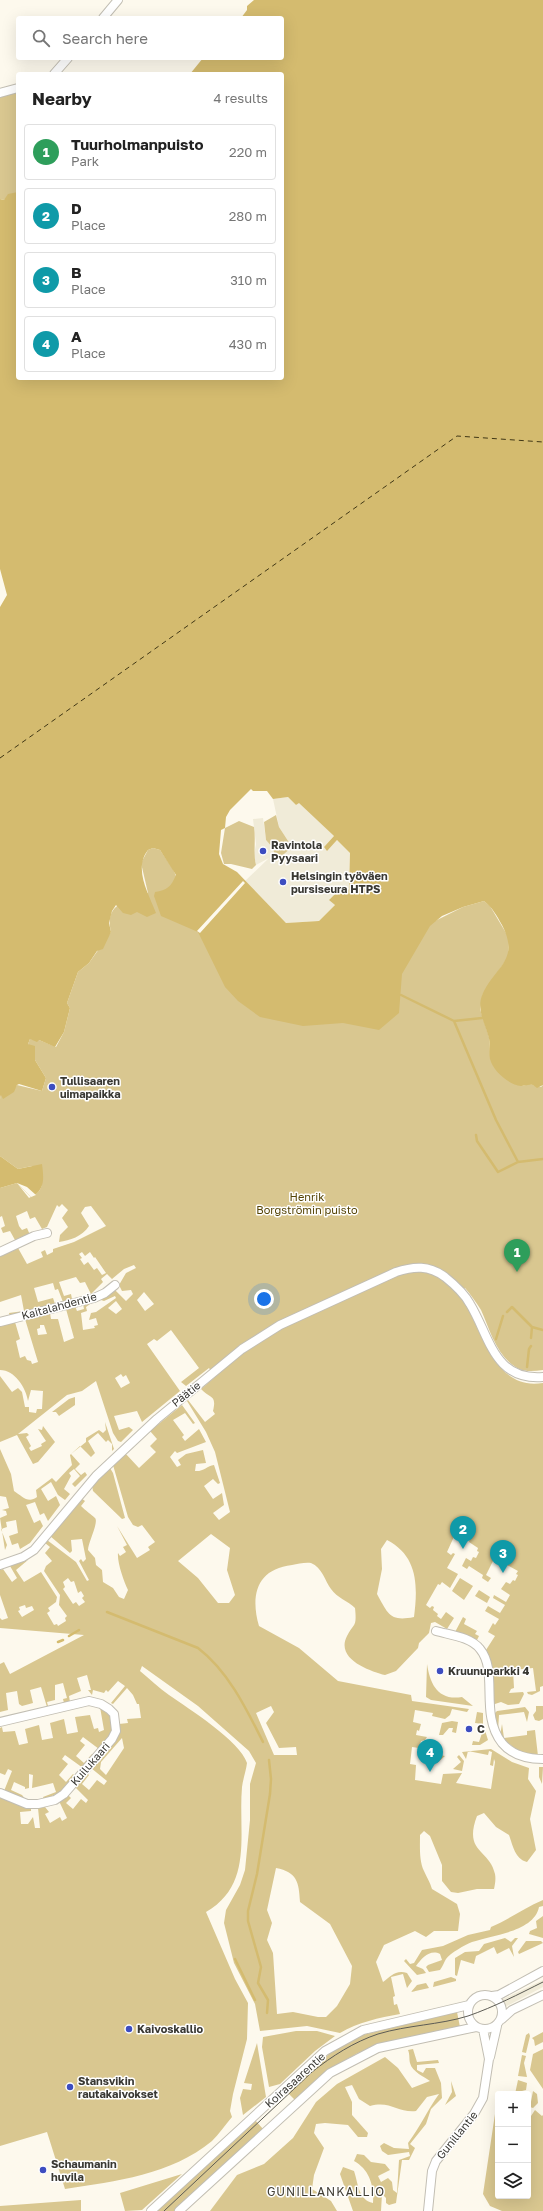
<!DOCTYPE html>
<html lang="en">
<head>
<meta charset="utf-8">
<style>
  body { margin:0; font-family:"Golos Text",sans-serif; background:#f2f2f2; color:#222 }
  .controls { position:absolute; right:12px; bottom:12px; display:grid; overflow:hidden; border-radius:4px; box-shadow:0 4px 16px #0002 }
  .controls button { width:36px; height:36px; display:grid; place-items:center; padding:0; border:0; border-bottom:1px solid #e0e0e0; background:#fff; color:#222; font:20px sans-serif }
  .you { position:absolute; left:264px; top:1299px; width:14px; height:14px; margin:-10px; border:3px solid #fff; border-radius:50%; background:#1a73e8; box-shadow:0 0 0 6px #1a73e833 }
  .badge { display:grid; place-items:center; width:26px; height:26px; border-radius:50%; background:#0b8043; color:#fff; font-size:13px; font-weight:700 }
  .pin { position:absolute; translate:-50% -33px; filter:drop-shadow(0 1px 2px #0008) }
  .pin::after { content:''; position:absolute; top:21px; width:14px; height:12px; background:inherit; clip-path:polygon(0 0,100% 0,50% 100%) }
  .list { margin:0; padding:0; list-style:none }
  h2 { display:flex; justify-content:space-between; align-items:center; height:52px; margin:0; padding:0 16px; font-size:17px }
  h2 small { font-size:13px; font-weight:400; color:#767676 }
  .list li { display:grid; grid-template-columns:26px 1fr auto; gap:12px; align-items:center; box-sizing:border-box; height:56px; margin:0 8px 8px; padding:0 8px; border:1px solid #e0e0e0; border-radius:4px }
  .list b { display:block; font-size:15px; white-space:nowrap }
  .list p { margin:0; font-size:13px; white-space:nowrap; color:#767676 }
  .list em { font-size:13px; font-style:normal; color:#767676 }
  .icon { flex:none; width:22px; height:22px; fill:none; stroke:currentColor; stroke-width:2; stroke-linecap:round; stroke-linejoin:round }
  .map { position:relative; flex:none; width:543px; height:2211px; overflow:hidden }
  .search { position:absolute; background:#fff; box-shadow:0 4px 16px #0002; left:16px; top:16px; width:268px; height:44px; display:flex; align-items:center; gap:10px; box-sizing:border-box; padding:0 14px; border-radius:4px; color:#767676; font-size:15px }
  .panel { position:absolute; background:#fff; box-shadow:0 4px 16px #0002; left:16px; top:72px; width:268px; height:308px; border-radius:4px }
  .map>svg:first-child { display:block }
  .built { fill:#f0ebd8 }
  .green { fill:#d9c790; fill-rule:evenodd }
  .water { fill:#d4bb6f; fill-rule:evenodd }
  .pier { fill:#fdf9ed }
  .lines { fill:none; stroke-linecap:round; stroke-linejoin:round }
  .stream { stroke:#d4bb6f; stroke-width:2.5 }
  .ferry { stroke:#413715; stroke-width:1; stroke-dasharray:5 4; stroke-linecap:butt }
  .minor-casing { stroke:#c2beb3; stroke-width:10 }
  .minor { stroke:#fff; stroke-width:8 }
  .tram { stroke:#5d5c55; stroke-width:1 }
  .poi-dot { fill:#3d4dc0; stroke:#fff; stroke-width:1.5 }
  .labels { text-anchor:middle; stroke-width:3; stroke-linejoin:round; paint-order:stroke }
  .poi-label { font-size:11px; font-weight:bold; fill:#393833; stroke:#fff; text-anchor:start }
  .park-label { font-size:11px; fill:#554405; stroke:#fff }
  .street-label { font-size:11px; fill:#393833; stroke:#fff }
  .neighbourhood-label { font-size:12px; letter-spacing:1px; fill:#423f35; stroke:#fff }
</style>
</head>
<body>
<div class="map">
<svg width="543" height="2211" viewBox="0 0 543 2211">
  <rect width="100%" height="100%" fill="#fdf9ed"/>
  <path class="built" d="M 288,797 L 296,805 L 299,802 L 334,836 L 324,847 L 327,850 L 337,840 L 350,853 L 349,889 L 343,895 L 338,891 L 330,899 L 335,905 L 319,921 L 286,923 L 245,881 L 269,858 L 256,865 L 254,855 L 256,844 L 253,819 L 263,818 L 266,840 L 272,847 L 274,853 L 292,847 L 279,827 L 273,799 Z
    M 543,1980 L 543,1987 L 505,2007 L 501,2000 Z"/>
  <path class="green" d="M 18,91 L 18,192 L 4,200 L 0,199 L 0,96 Z
    M 276,815 L 279,827 L 292,847 L 277,860 L 272,847 L 266,840 L 264,822 Z
    M 239,821 L 254,827 C 256,840 253,853 256,865 L 252,869 L 231,864 L 224,864 L 221,853 L 225,828 Z
    M 153,848 L 160,850 L 173,869 L 201,936 L 417,930 L 463,907 L 484,901 L 490,906 L 509,938 L 508,957 L 483,994 L 480,1009 L 489,1037 L 490,1058 L 523,1086 L 529,1084 L 541,1087 L 543,1085 L 543,1370 C 535,1371 526,1372 519,1369 C 497,1358 490,1330 481,1310 C 476,1302 471,1295 465,1288 L 459,1293 C 481,1324 492,1392 543,1383 L 543,1686 L 540,1687 L 540,1691 L 532,1695 L 528,1694 L 527,1692 L 536,1691 L 533,1668 L 513,1670 L 514,1688 L 511,1689 L 509,1693 L 523,1692 L 524,1694 L 519,1704 L 508,1705 L 501,1702 L 492,1705 L 491,1664 L 486,1650 L 495,1636 L 488,1632 L 493,1623 L 495,1625 L 499,1619 L 485,1611 L 488,1606 L 500,1613 L 505,1605 L 493,1598 L 494,1595 L 506,1602 L 510,1595 L 501,1589 L 506,1582 L 510,1584 L 513,1580 L 515,1581 L 518,1575 L 516,1574 L 518,1571 L 507,1565 L 509,1562 L 496,1555 L 486,1575 L 491,1578 L 488,1582 L 482,1578 L 483,1575 L 469,1566 L 467,1569 L 462,1566 L 466,1558 L 471,1561 L 473,1557 L 476,1558 L 479,1552 L 477,1551 L 478,1548 L 469,1542 L 470,1538 L 457,1530 L 447,1552 L 451,1555 L 453,1553 L 455,1554 L 447,1568 L 458,1574 L 450,1588 L 442,1582 L 440,1585 L 438,1584 L 426,1605 L 430,1608 L 432,1606 L 434,1607 L 433,1610 L 438,1614 L 437,1616 L 441,1619 L 446,1612 L 454,1618 L 447,1629 L 435,1622 L 431,1623 L 429,1633 L 419,1643 L 418,1648 L 396,1671 L 385,1675 C 370,1671 335,1659 347,1636 C 354,1622 357,1628 355,1608 C 348,1601 337,1598 331,1589 C 325,1581 322,1567 311,1563 C 305,1562 298,1564 292,1565 C 257,1569 250,1595 259,1626 L 299,1648 L 338,1681 L 411,1695 L 412,1701 L 469,1709 L 467,1712 L 452,1709 L 450,1715 L 445,1719 L 432,1716 L 433,1713 L 415,1710 L 413,1722 L 421,1724 L 419,1731 L 417,1730 L 416,1735 L 427,1737 L 425,1740 L 421,1741 L 419,1748 L 412,1747 L 410,1764 L 416,1765 L 415,1780 L 441,1784 L 443,1774 L 462,1773 L 456,1783 L 491,1789 L 495,1762 L 494,1759 L 493,1766 L 490,1765 L 492,1752 L 489,1751 L 488,1755 L 468,1751 L 466,1759 L 462,1752 L 491,1749 L 512,1762 L 529,1768 L 528,1779 L 536,1791 L 530,1819 L 536,1850 L 527,1862 C 515,1859 513,1846 509,1835 L 496,1827 L 484,1813 L 477,1816 C 463,1853 490,1849 495,1874 C 496,1879 495,1884 494,1889 L 477,1889 L 458,1893 L 451,1892 L 442,1881 L 442,1865 L 430,1836 L 424,1831 L 420,1835 C 420,1846 419,1861 424,1871 C 427,1878 430,1882 432,1889 L 457,1904 L 460,1914 L 458,1931 L 434,1931 L 426,1937 L 415,1931 L 384,1945 L 376,1962 L 383,1982 C 390,1977 396,1969 407,1973 L 412,1981 L 407,1988 L 403,1974 L 391,1977 L 395,1996 L 393,1997 L 394,2005 L 397,2004 L 400,2014 C 379,2018 358,2022 340,2033 L 307,2026 L 260,2031 L 255,2004 L 234,1963 L 224,1923 L 226,1910 L 240,1885 L 245,1870 L 250,1820 L 250,1784 L 256,1763 L 249,1751 L 198,1706 L 142,1666 L 140,1671 C 150,1679 159,1688 169,1695 C 189,1709 240,1741 247,1763 C 246,1771 243,1779 242,1787 C 238,1833 254,1884 206,1912 L 235,1979 L 248,2003 L 247,2039 L 233,2094 L 230,2111 L 232,2117 C 225,2125 219,2134 212,2141 C 171,2175 116,2181 65,2189 L 47,2132 L 0,2146 L 0,1797 L 31,1807 L 31,1811 L 20,1812 L 21,1824 L 28,1824 L 33,1817 L 35,1828 L 40,1828 L 38,1808 L 45,1807 L 49,1812 L 45,1814 L 50,1823 L 60,1817 L 62,1821 L 67,1818 L 59,1801 L 68,1795 L 71,1798 L 66,1803 L 73,1809 L 81,1799 L 86,1803 L 88,1800 L 75,1787 L 87,1773 L 89,1775 L 82,1784 L 89,1790 L 97,1780 L 104,1785 L 107,1781 L 91,1768 L 118,1733 L 119,1724 L 128,1723 L 127,1719 L 141,1718 L 139,1704 L 137,1704 L 133,1695 L 127,1688 L 113,1704 L 111,1703 L 125,1686 L 118,1681 L 108,1692 L 106,1690 L 104,1693 L 93,1690 L 92,1695 L 88,1690 L 91,1690 L 87,1675 L 77,1678 L 81,1691 L 69,1696 L 70,1702 L 64,1703 L 63,1699 L 67,1698 L 63,1683 L 55,1685 L 55,1700 L 47,1702 L 48,1706 L 53,1706 L 47,1707 L 41,1687 L 30,1690 L 33,1703 L 22,1706 L 19,1704 L 17,1691 L 6,1693 L 8,1710 L 0,1712 L 0,1664 L 4,1662 L 10,1674 L 84,1635 L 0,1628 L 0,1618 L 2,1620 L 8,1618 L 0,1595 L 0,1570 L 3,1569 L 12,1582 L 17,1578 L 10,1566 L 28,1560 L 16,1570 L 24,1582 L 41,1572 L 57,1597 L 56,1602 L 48,1608 L 50,1611 L 47,1613 L 54,1625 L 57,1624 L 58,1626 L 66,1621 L 65,1618 L 67,1616 L 59,1605 L 60,1595 L 44,1571 L 46,1566 L 52,1561 L 45,1553 L 50,1547 L 45,1543 L 47,1540 L 76,1562 L 87,1581 L 89,1580 L 79,1561 L 81,1559 L 83,1562 L 86,1559 L 82,1539 L 71,1540 L 72,1551 L 70,1553 L 50,1536 L 81,1498 L 85,1501 L 81,1506 C 85,1510 92,1515 95,1518 C 99,1522 88,1543 88,1550 L 95,1558 L 96,1565 L 102,1570 L 103,1582 L 113,1588 L 119,1597 L 124,1599 L 128,1590 C 124,1582 117,1562 118,1553 L 120,1556 L 126,1552 L 123,1547 L 127,1545 L 117,1526 L 137,1558 L 150,1550 L 148,1547 L 155,1542 L 142,1525 L 138,1527 L 133,1525 L 128,1517 L 113,1465 L 125,1453 L 139,1468 L 156,1452 L 150,1446 L 157,1439 L 150,1431 L 182,1405 L 195,1423 L 193,1424 L 185,1413 L 173,1420 L 184,1435 L 182,1437 L 185,1441 L 199,1429 L 206,1442 L 177,1453 L 175,1451 L 170,1457 L 177,1467 L 181,1465 L 178,1460 L 186,1454 L 203,1450 L 206,1463 L 196,1464 L 195,1471 C 203,1472 207,1466 214,1465 L 220,1483 L 218,1484 L 213,1479 L 204,1486 L 213,1499 L 222,1493 L 224,1505 L 213,1513 L 219,1520 L 230,1512 L 215,1452 L 206,1432 L 187,1401 L 188,1400 L 205,1422 L 215,1414 L 213,1411 C 217,1394 210,1399 201,1389 L 215,1377 L 209,1368 L 186,1386 L 181,1382 L 199,1368 L 171,1330 L 157,1341 L 154,1339 L 147,1344 L 180,1391 L 142,1422 L 137,1411 L 114,1416 L 119,1430 L 129,1427 L 133,1430 L 121,1442 L 118,1441 L 113,1433 L 96,1381 L 82,1391 L 67,1395 L 18,1434 L 27,1433 L 29,1435 L 26,1437 L 31,1446 L 29,1448 L 31,1451 L 42,1446 L 41,1444 L 46,1441 L 38,1429 L 42,1430 L 43,1426 L 55,1442 L 38,1462 L 33,1464 L 17,1435 L 0,1442 L 0,1376 L 12,1392 L 18,1388 L 22,1392 L 25,1407 L 29,1407 L 29,1412 L 36,1413 L 37,1409 L 42,1409 L 43,1391 L 31,1390 L 28,1401 C 26,1388 15,1370 0,1370 L 0,1326 L 15,1322 L 20,1339 L 16,1341 L 20,1358 L 25,1356 L 27,1360 L 31,1361 L 32,1364 L 38,1362 L 25,1319 L 50,1313 L 51,1319 L 58,1319 L 64,1342 L 74,1338 L 66,1309 L 75,1306 L 77,1311 L 84,1309 L 83,1304 L 90,1302 L 90,1304 L 86,1307 L 87,1311 L 81,1313 L 83,1330 L 95,1328 L 94,1326 L 98,1325 L 96,1318 L 89,1320 L 91,1313 L 96,1312 L 116,1298 L 115,1296 L 104,1301 L 98,1299 L 115,1290 L 126,1301 L 133,1294 L 131,1290 L 122,1291 L 119,1285 L 126,1273 L 136,1268 L 134,1265 L 124,1269 L 112,1279 L 107,1274 L 101,1279 L 103,1282 L 91,1294 L 85,1282 L 80,1283 L 76,1277 L 59,1282 L 64,1296 L 71,1294 L 72,1299 L 63,1302 L 58,1289 L 55,1290 L 53,1283 L 34,1288 L 38,1302 L 53,1298 L 55,1304 L 10,1317 L 9,1313 L 24,1311 L 21,1295 L 0,1302 L 0,1256 L 18,1248 L 27,1264 L 43,1257 L 41,1252 L 45,1250 L 47,1255 L 53,1252 L 53,1249 L 74,1242 L 106,1226 L 91,1206 L 85,1207 L 81,1213 L 89,1226 C 82,1237 70,1240 59,1242 L 60,1235 L 68,1227 L 62,1218 L 68,1210 L 62,1204 L 59,1207 L 57,1205 L 47,1227 L 42,1229 L 35,1217 L 30,1219 L 27,1211 L 16,1216 L 19,1226 L 22,1230 L 27,1228 L 30,1235 L 8,1245 L 15,1240 L 10,1231 L 3,1233 L 1,1228 L 5,1226 L 2,1216 L 0,1217 L 0,1188 L 17,1183 L 29,1198 C 47,1189 40,1184 42,1169 L 32,1166 L 18,1169 L 0,1156 L 0,1099 L 1,1095 L 15,1088 L 17,1085 L 42,1091 L 46,1078 L 35,1060 L 35,1050 L 28,1044 L 30,1039 L 39,1040 L 56,1047 L 64,1032 L 70,1008 L 67,1003 L 78,972 L 89,963 L 111,932 C 104,903 127,901 148,893 L 141,863 L 148,850 ZM 82,1252 L 85,1256 L 90,1252 L 94,1258 L 95,1257 L 106,1273 L 102,1275 L 97,1268 L 94,1270 L 88,1262 L 84,1265 L 80,1259 L 82,1258 L 79,1254 ZM 144,1292 L 154,1304 L 145,1311 L 137,1300 ZM 116,1301 L 122,1309 L 116,1314 L 108,1308 ZM 40,1325 L 44,1325 L 47,1334 L 38,1335 L 37,1329 L 40,1328 ZM 121,1374 L 123,1377 L 126,1375 L 130,1383 L 121,1388 L 115,1378 ZM 211,1534 L 230,1548 L 227,1570 L 235,1595 L 229,1603 L 218,1603 L 198,1578 L 178,1561 ZM 387,1540 C 418,1556 418,1586 414,1617 C 390,1622 388,1614 377,1594 L 382,1569 L 381,1549 ZM 68,1578 L 71,1582 L 74,1581 L 78,1593 L 81,1591 L 84,1596 L 82,1598 L 85,1602 L 79,1606 L 76,1602 L 73,1604 L 63,1589 L 65,1587 L 63,1582 ZM 25,1605 L 26,1608 L 32,1606 L 34,1610 L 22,1617 L 18,1611 L 20,1610 L 19,1607 ZM 271,1706 L 274,1712 L 266,1723 L 279,1748 L 296,1747 L 297,1755 L 274,1755 L 256,1713 ZM 122,1738 L 124,1748 L 106,1775 L 100,1769 L 101,1762 ZM 276,1868 C 297,1872 299,1882 300,1902 L 330,1924 L 352,1966 L 350,1984 L 337,2006 L 326,2017 L 318,2017 L 293,2012 L 277,2014 L 273,1953 L 267,1940 L 272,1923 L 267,1910 Z
    M 75,1397 L 75,1405 L 59,1416 L 56,1412 L 52,1412 L 69,1399 Z
    M 105,1422 L 114,1449 L 112,1451 L 112,1444 L 108,1440 L 106,1442 L 98,1433 L 88,1441 L 95,1453 L 91,1457 L 80,1446 L 71,1454 L 80,1464 L 75,1469 L 81,1475 L 85,1472 L 87,1475 L 75,1487 L 72,1484 L 80,1476 L 74,1469 L 69,1473 L 71,1476 L 64,1489 L 70,1494 L 65,1500 L 58,1495 L 51,1482 L 41,1489 L 48,1501 L 56,1496 L 60,1505 L 48,1521 L 44,1513 L 40,1515 L 35,1502 L 26,1505 L 34,1523 L 40,1520 L 43,1526 L 30,1543 L 20,1549 L 18,1543 L 12,1545 L 9,1536 L 18,1533 L 16,1520 L 6,1522 L 7,1527 L 1,1529 L 7,1545 L 5,1550 L 0,1518 L 7,1515 L 6,1511 L 2,1510 L 9,1508 L 6,1497 L 0,1496 L 0,1449 L 11,1474 L 14,1491 C 22,1496 28,1504 37,1497 L 36,1490 L 52,1478 L 56,1482 L 72,1465 L 70,1455 L 71,1454 L 86,1442 L 86,1438 L 99,1430 L 103,1433 L 106,1430 Z
    M 110,1468 L 113,1473 L 125,1518 L 122,1519 L 93,1491 L 92,1486 Z
    M 460,1578 L 473,1586 L 464,1600 L 452,1591 Z
    M 479,1590 L 490,1597 L 487,1603 L 475,1596 Z
    M 463,1617 L 466,1619 L 464,1624 L 477,1631 L 475,1634 L 479,1636 L 477,1640 L 454,1634 Z
    M 427,1664 C 430,1684 438,1701 462,1697 L 473,1706 L 431,1700 L 426,1697 Z
    M 536,1706 L 543,1706 L 543,1719 L 539,1721 L 535,1720 L 533,1715 L 536,1711 Z
    M 100,1707 L 111,1717 L 112,1734 L 99,1749 L 83,1737 L 80,1741 L 85,1745 L 76,1756 L 84,1763 L 92,1754 L 94,1755 L 83,1768 L 65,1755 L 62,1759 L 68,1764 L 59,1775 L 66,1782 L 73,1774 L 75,1776 L 62,1791 L 44,1800 L 43,1797 L 56,1792 L 53,1783 L 32,1788 L 33,1775 L 29,1774 L 29,1788 L 25,1789 L 25,1787 L 14,1782 L 11,1790 L 22,1795 L 26,1800 L 4,1791 L 12,1771 L 8,1769 L 5,1775 L 0,1773 L 0,1728 L 2,1727 L 3,1732 L 15,1731 L 19,1745 L 28,1743 L 25,1729 L 39,1725 L 42,1740 L 53,1738 L 50,1723 L 64,1719 L 67,1734 L 78,1732 L 75,1717 L 90,1715 L 94,1729 L 98,1728 L 99,1732 L 104,1730 Z
    M 525,1707 L 529,1712 L 527,1722 L 524,1712 L 499,1715 L 498,1731 L 493,1715 L 497,1711 Z
    M 477,1712 L 483,1713 L 483,1724 L 475,1723 Z
    M 452,1721 L 458,1722 L 456,1733 L 452,1732 L 453,1728 L 449,1728 L 443,1735 L 439,1735 L 442,1723 Z
    M 502,1724 L 504,1738 L 527,1735 L 527,1731 L 535,1730 L 538,1756 C 522,1756 511,1746 500,1736 Z
    M 484,1727 L 488,1740 L 480,1745 L 472,1745 L 473,1741 L 479,1742 Z
    M 435,1754 L 445,1756 L 437,1763 L 434,1763 Z
    M 459,1755 L 464,1761 L 462,1771 L 453,1769 L 461,1762 L 457,1757 Z
    M 539,1767 L 543,1767 L 542,1784 L 539,1777 Z
    M 543,1900 L 543,1906 L 539,1907 C 534,1932 492,1935 472,1942 C 465,1945 450,1953 446,1959 C 444,1962 443,1966 440,1970 L 429,1972 L 426,1967 L 428,1965 L 442,1960 L 440,1954 C 430,1949 422,1958 416,1966 L 423,1969 L 426,1973 L 417,1975 L 404,1961 L 406,1959 L 410,1964 L 414,1963 L 422,1950 L 443,1946 L 468,1935 L 490,1930 L 491,1927 C 510,1919 524,1908 543,1900 Z
    M 543,1916 L 543,1938 L 529,1934 L 530,1931 L 537,1928 L 536,1921 Z
    M 505,1938 L 511,1942 L 515,1938 L 518,1938 L 512,1946 L 514,1957 L 509,1948 L 497,1954 L 494,1947 L 476,1956 L 474,1964 L 461,1960 L 457,1976 L 455,1975 L 455,1958 L 465,1952 L 479,1951 L 484,1944 Z
    M 526,1941 L 541,1941 L 543,1943 L 519,1954 L 518,1952 Z
    M 451,1977 L 456,1979 L 456,1981 L 433,1987 L 434,1982 Z
    M 426,1983 L 429,1988 L 411,1992 L 417,1985 Z
    M 457,2012 L 460,2027 C 429,2034 384,2040 356,2054 C 333,2066 314,2084 295,2100 L 286,2091 L 335,2049 L 362,2035 Z
    M 296,2031 L 317,2031 L 335,2036 L 315,2051 L 280,2084 L 269,2087 L 262,2047 L 263,2037 Z
    M 543,2032 L 543,2042 L 535,2046 L 534,2040 L 532,2038 Z
    M 529,2033 L 530,2036 L 526,2053 L 522,2052 L 526,2035 Z
    M 257,2043 L 266,2097 L 243,2115 L 240,2098 L 243,2089 L 251,2090 L 252,2084 L 244,2083 Z
    M 413,2049 L 417,2062 L 438,2060 L 439,2063 L 417,2065 L 417,2070 L 423,2073 L 426,2068 L 435,2068 L 441,2083 L 442,2098 L 431,2109 L 426,2124 L 410,2144 L 415,2148 L 409,2160 L 402,2160 L 396,2203 L 389,2205 L 386,2203 L 386,2198 L 382,2194 L 381,2211 L 353,2211 L 340,2174 L 343,2167 L 354,2171 C 358,2182 358,2200 373,2203 C 374,2186 370,2170 354,2161 L 357,2154 L 364,2155 L 371,2162 L 385,2164 L 390,2170 L 378,2176 L 381,2182 L 388,2178 L 392,2182 L 393,2190 L 397,2193 L 399,2160 L 410,2156 L 409,2152 L 388,2155 L 382,2151 L 380,2146 L 384,2143 L 394,2148 L 409,2149 L 408,2143 C 420,2127 427,2111 439,2094 L 427,2097 L 416,2111 C 398,2113 390,2100 370,2106 L 359,2099 L 352,2085 L 345,2087 L 352,2102 L 352,2115 L 368,2133 L 367,2137 L 358,2137 L 348,2125 L 325,2123 L 316,2124 L 314,2133 L 324,2148 L 314,2175 L 312,2189 L 331,2201 L 337,2211 L 210,2211 L 237,2175 L 264,2164 L 293,2138 L 316,2102 L 337,2084 L 385,2057 L 398,2068 L 412,2088 L 430,2081 C 425,2077 412,2072 410,2063 C 409,2059 410,2055 408,2050 Z
    M 543,2049 L 543,2089 L 530,2070 L 533,2054 Z
    M 522,2055 L 526,2056 L 524,2063 L 527,2077 L 518,2076 Z
    M 518,2080 L 527,2083 L 526,2090 L 522,2091 L 523,2094 L 515,2094 Z
    M 451,2081 L 456,2096 L 445,2105 L 452,2092 Z
    M 533,2091 L 537,2094 L 538,2103 L 533,2108 L 530,2107 Z
    M 528,2110 L 530,2110 L 529,2116 L 531,2116 L 535,2110 L 542,2116 L 543,2115 L 543,2211 L 502,2211 L 490,2206 L 483,2194 L 495,2114 L 498,2114 L 498,2196 L 528,2196 Z
    M 255,2120 L 263,2129 L 175,2211 L 157,2211 Z
    M 182,2174 L 142,2210 L 125,2211 L 120,2193 Z
    M 81,2200 L 81,2211 L 0,2211 L 0,2206 Z"/>
  <path class="water" d="M 254,0 L 543,0 L 543,1085 L 537,1088 L 533,1085 C 528,1084 525,1086 521,1086 C 509,1085 493,1071 490,1059 C 488,1051 491,1042 488,1035 C 484,1021 476,1008 483,993 C 496,966 520,960 502,925 C 497,916 492,907 484,901 L 463,907 L 442,916 L 430,926 L 402,974 L 399,1013 L 379,1030 L 343,1023 L 303,1026 L 260,1017 L 238,1001 L 225,987 L 198,932 L 161,916 L 154,896 L 155,892 C 167,890 171,887 176,875 L 160,850 L 153,848 L 148,850 C 133,869 149,894 156,913 L 147,917 L 137,912 L 131,915 L 123,913 L 116,905 L 112,911 L 109,923 L 111,932 L 103,949 L 97,951 L 89,963 L 78,972 L 67,1003 L 70,1008 L 64,1032 L 55,1047 L 39,1040 L 37,1042 L 30,1039 L 28,1044 L 35,1046 L 35,1060 L 46,1078 L 42,1091 L 19,1084 L 17,1085 L 14,1092 L 3,1099 L 1,1095 L 0,1099 L 0,607 L 7,595 L 0,569 L 0,199 L 4,200 L 8,194 L 18,192 L 18,378 L 282,378 L 282,74 L 190,74 L 203,58 L 282,58 L 282,18 L 241,18 L 247,10 L 247,6 ZM 251,789 L 253,791 L 267,791 L 273,799 L 288,797 L 296,805 L 299,803 L 334,836 L 324,847 L 327,851 L 337,840 L 350,853 L 349,889 L 343,895 L 338,891 L 329,900 L 335,905 L 319,921 L 286,923 L 237,872 L 223,864 L 219,854 L 221,830 L 225,828 L 226,817 L 230,810 Z
    M 0,1156 L 18,1169 L 42,1164 C 44,1179 45,1190 31,1197 L 17,1183 L 0,1188 Z"/>
  <path class="pier" d="M 243,881 L 245,883 L 200,933 L 197,931 Z
    M 17,1183 L 27,1187 L 36,1195 L 31,1197 Z"/>
  <g class="lines">
    <path class="stream" d="M 401,995 L 454,1021 L 496,1120 L 518,1162
      M 454,1021 L 482,1018
      M 476,1135 L 477,1141 L 498,1172 L 518,1162 L 543,1159
      M 507,1312 L 512,1307 L 532,1327 L 543,1330
      M 531,1338 L 532,1327
      M 496,1339 L 503,1316
      M 527,1367 L 529,1349 L 531,1346
      M 107,1612 L 198,1648 C 228,1671 246,1708 263,1742
      M 69,1636 L 79,1630
      M 58,1642 L 63,1640
      M 235,1959 L 255,2000
      M 267,2013 L 268,2000 L 258,1983 L 261,1967 L 248,1921 L 248,1911 L 257,1874 L 270,1794 L 271,1779 L 269,1760"/>
    <path class="ferry" d="M 0,758 L 457,436 L 543,442"/>
    <g class="minor-casing">
      <path id="minor" d="M 103,18 L 118,0
        M 54,74 L 68,58
        M 0,93 L 18,88
        M 0,1252 L 34,1236 L 47,1233
        M 0,1322 L 94,1298 L 105,1293 L 115,1285
        M 0,1565 L 23,1557 L 34,1550 L 96,1476 L 157,1419 L 242,1349 L 280,1325 L 396,1272 C 414,1266 429,1265 445,1277 C 455,1285 464,1293 470,1304 C 490,1337 494,1381 543,1377
        M 436,1631 C 450,1635 471,1637 480,1649 C 499,1672 479,1714 502,1743 C 512,1755 527,1759 543,1759
        M 0,1722 L 89,1701 L 101,1704 L 109,1709 L 114,1714 L 116,1731 L 112,1739 L 64,1794 L 55,1800 L 38,1804 L 27,1804 L 0,1793
        M468 2012a17 17 0 1 1 34 0a17 17 0 1 1-34 0Z
        M 492,1996 L 499,1995 L 543,1971
        M 502,2019 L 512,2010 L 543,1995
        M 490,2057 L 497,2026
        M 151,2211 L 325,2051 L 363,2030 L 469,2005
        M 179,2211 L 330,2073 L 378,2048 L 476,2027
        M 428,2211 L 432,2171 L 436,2161 L 474,2114 L 483,2098 L 489,2059 L 483,2029"/>
    </g>
    <use href="#minor" class="minor"/>
    <path class="tram" d="M 164,2211 L 312,2072 C 332,2056 354,2042 378,2034 C 408,2025 439,2025 468,2016 C 494,2007 519,1994 543,1982"/>
  </g>
  <g class="poi-dot">
    <circle cx="263" cy="851" r="4"/>
    <circle cx="283" cy="882" r="4"/>
    <circle cx="52" cy="1087" r="4"/>
    <circle cx="440" cy="1671" r="4"/>
    <circle cx="469" cy="1729" r="4"/>
    <circle cx="129" cy="2029" r="4"/>
    <circle cx="70" cy="2087" r="4"/>
    <circle cx="43" cy="2170" r="4"/>
  </g>
  <g class="labels">
    <g class="poi-label">
      <text x="271" y="849">Ravintola<tspan x="271" dy="13">Pyysaari</tspan></text>
      <text x="291" y="880">Helsingin työväen<tspan x="291" dy="13">pursiseura HTPS</tspan></text>
      <text x="60" y="1085">Tullisaaren<tspan x="60" dy="13">uimapaikka</tspan></text>
      <text x="448" y="1675">Kruunuparkki 4</text>
      <text x="477" y="1733">C</text>
      <text x="137" y="2033">Kaivoskallio</text>
      <text x="78" y="2085">Stansvikin<tspan x="78" dy="13">rautakaivokset</tspan></text>
      <text x="51" y="2168">Schaumanin<tspan x="51" dy="13">huvila</tspan></text>
    </g>
    <g class="park-label">
      <text x="307" y="1201">Henrik<tspan x="307" dy="13">Borgströmin puisto</tspan></text>
    </g>
    <g class="street-label">
      <text transform="translate(59 1306) rotate(-15)" y="4">Kaitalahdentie</text>
      <text transform="translate(186 1394) rotate(-39)" y="4">Päätie</text>
      <text transform="translate(90 1764) rotate(-49)" y="4">Kuilukaari</text>
      <text transform="translate(295 2080) rotate(-42)" y="4">Koirasaarentie</text>
      <text transform="translate(457 2135) rotate(-51)" y="4">Gunillantie</text>
    </g>
    <g class="neighbourhood-label">
      <text x="326" y="2196">GUNILLANKALLIO</text>
    </g>
  </g>
</svg>
<div class="controls">
<button>+</button>
<button>−</button>
<button><svg class="icon" aria-label="layers" viewBox="0 0 24 24"><path d="M12 4l9 5-9 5-9-5zM3 14l9 5 9-5"/></svg></button>
</div>
<div class="you"></div>
<div class="pin badge" style="left:517px;top:1272px;background:#2e9e5b">1</div>
<div class="pin badge" style="left:463px;top:1549px;background:#0f9aa8">2</div>
<div class="pin badge" style="left:503px;top:1573px;background:#0f9aa8">3</div>
<div class="pin badge" style="left:430px;top:1772px;background:#0f9aa8">4</div>
<div class="search"><svg class="icon" aria-label="search" viewBox="0 0 24 24"><circle cx="10" cy="10" r="6"/><path d="M15 15l6 6"/></svg>Search here</div>
<section class="panel">
<h2>Nearby<small>4 results</small></h2>
<ul class="list">
<li><span class="badge" style="background:#2e9e5b">1</span><div><b>Tuurholmanpuisto</b><p>Park</p></div><em>220 m</em></li>
<li><span class="badge" style="background:#0f9aa8">2</span><div><b>D</b><p>Place</p></div><em>280 m</em></li>
<li><span class="badge" style="background:#0f9aa8">3</span><div><b>B</b><p>Place</p></div><em>310 m</em></li>
<li><span class="badge" style="background:#0f9aa8">4</span><div><b>A</b><p>Place</p></div><em>430 m</em></li>
</ul>
</section>
</div>
</body>
</html>
